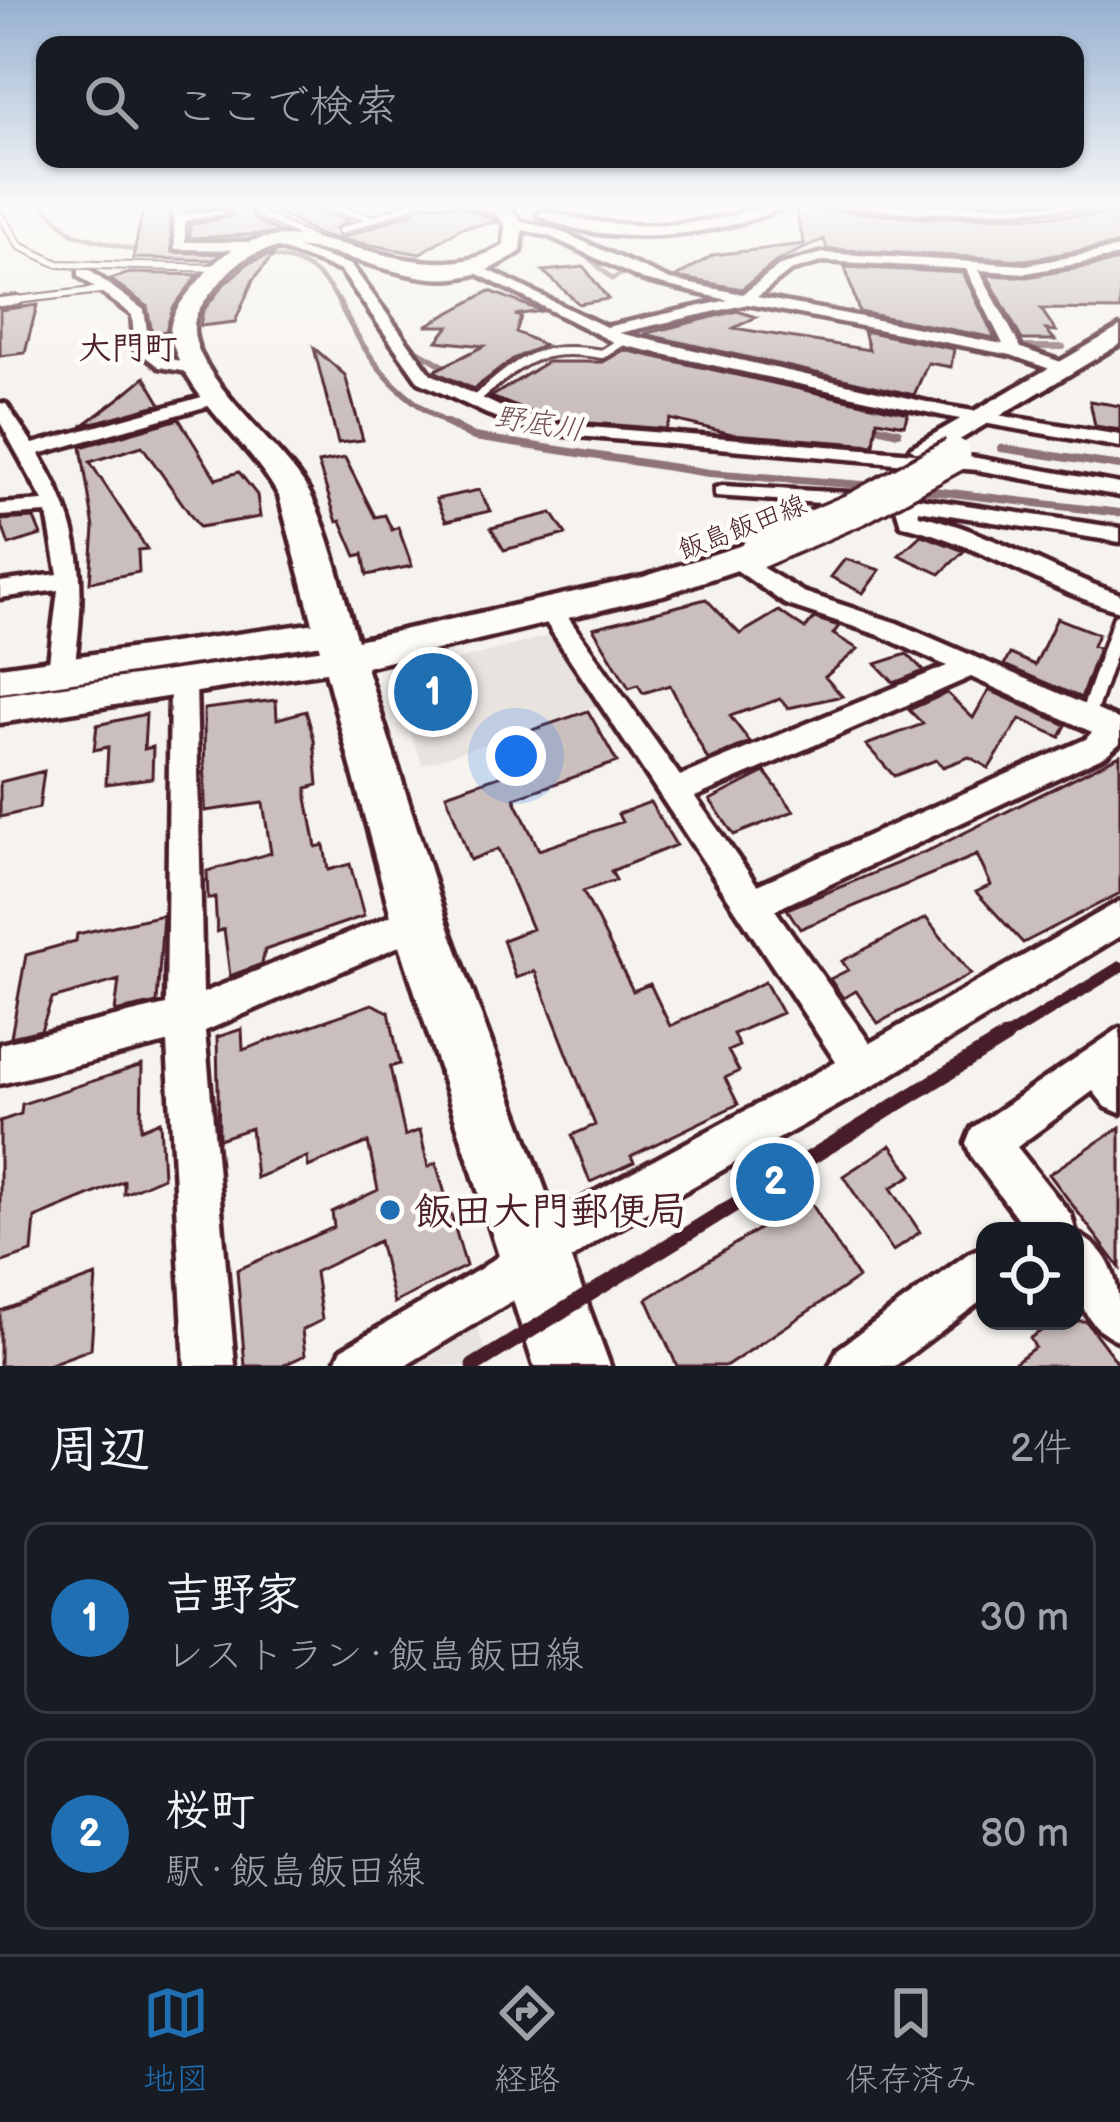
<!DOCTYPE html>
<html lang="ja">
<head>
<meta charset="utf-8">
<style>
  body { margin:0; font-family:"Balsamiq Sans","Klee One",sans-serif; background:#20242c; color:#f1f3f6 }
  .controls { position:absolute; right:36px; bottom:36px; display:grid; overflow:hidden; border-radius:24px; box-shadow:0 3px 9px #0004 }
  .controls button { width:108px; height:108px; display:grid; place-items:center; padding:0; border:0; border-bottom:3px solid #363941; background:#171b24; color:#f1f3f6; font:60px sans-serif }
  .you { position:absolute; left:516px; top:756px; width:42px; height:42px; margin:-30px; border:9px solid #fff; border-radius:50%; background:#1a73e8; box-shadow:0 0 0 18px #1a73e833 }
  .badge { display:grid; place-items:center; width:78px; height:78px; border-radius:50%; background:#1f6fb2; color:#fff; font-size:39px; font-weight:700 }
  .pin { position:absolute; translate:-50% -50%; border:6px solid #fff; box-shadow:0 3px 12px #0006 }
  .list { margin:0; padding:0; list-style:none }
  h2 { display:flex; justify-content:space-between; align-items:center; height:156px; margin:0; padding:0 48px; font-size:51px }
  h2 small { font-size:39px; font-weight:400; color:#9ea1a6 }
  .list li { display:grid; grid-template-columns:78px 1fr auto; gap:36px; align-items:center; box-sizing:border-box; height:192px; margin:0 24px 24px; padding:0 24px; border:3px solid #363941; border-radius:24px }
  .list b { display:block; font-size:45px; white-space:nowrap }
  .list p { margin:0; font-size:39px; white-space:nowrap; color:#9ea1a6 }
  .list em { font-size:39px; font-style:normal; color:#9ea1a6 }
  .icon { flex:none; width:66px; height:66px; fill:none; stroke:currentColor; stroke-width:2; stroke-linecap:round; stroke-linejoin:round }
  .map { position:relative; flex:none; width:1120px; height:1366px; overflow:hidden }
  .search { position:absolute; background:#171b24; box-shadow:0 3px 9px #0004; left:36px; right:36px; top:36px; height:132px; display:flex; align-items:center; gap:30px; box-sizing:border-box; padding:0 42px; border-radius:24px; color:#9ea1a6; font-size:45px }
  .sheet { height:588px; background:#171b24 }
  nav { display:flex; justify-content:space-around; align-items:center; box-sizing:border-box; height:168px; border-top:3px solid #363941; background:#171b24; font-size:33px; color:#9ea1a6 }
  nav a { display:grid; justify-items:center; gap:6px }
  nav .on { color:#1f6fb2 }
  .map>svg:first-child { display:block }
  .built { fill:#e9e3e0 }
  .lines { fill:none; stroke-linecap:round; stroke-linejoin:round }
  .stream-far2 { stroke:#8e7378; stroke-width:4.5 }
  .stream-far1 { stroke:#8e7378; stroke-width:6 }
  .stream { stroke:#8e7378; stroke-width:8 }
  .building { fill:#cbbfbe; stroke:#4a1f2b; stroke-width:3 }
  .lane-far2-casing { stroke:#4a1f2b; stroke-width:10 }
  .lane-far1-casing { stroke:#4a1f2b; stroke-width:14 }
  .lane-casing { stroke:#4a1f2b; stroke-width:22 }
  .street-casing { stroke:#4a1f2b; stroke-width:9 }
  .secondary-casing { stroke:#4a1f2b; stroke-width:9 }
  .primary-casing { stroke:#4a1f2b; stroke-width:9 }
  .lane-far2 { stroke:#fdfcf7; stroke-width:6 }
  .lane-far1 { stroke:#fdfcf7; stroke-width:8 }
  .lane { stroke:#fdfcf7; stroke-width:14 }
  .street { fill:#fdfcf7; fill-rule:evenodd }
  .secondary { fill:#fdfcf7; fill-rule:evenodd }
  .primary { fill:#fdfcf7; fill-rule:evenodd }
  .rail-far1 { stroke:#4a1f2b; stroke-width:12 }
  .rail { stroke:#4a1f2b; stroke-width:15 }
  .primary-bridge-casing { stroke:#4a1f2b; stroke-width:40; stroke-linecap:butt }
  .primary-bridge { stroke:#fdfcf7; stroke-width:33 }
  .poi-dot { fill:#1f6fb2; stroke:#fdfcf7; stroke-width:4.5 }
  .labels { text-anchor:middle; stroke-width:9; stroke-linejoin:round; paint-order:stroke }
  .far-street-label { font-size:27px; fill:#4a1f2b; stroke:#fdfcf7 }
  .far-water-label { font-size:30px; font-style:italic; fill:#725058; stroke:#fdfcf7 }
  .far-quarter-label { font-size:33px; font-weight:bold; fill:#4a1f2b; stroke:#fdfcf7 }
  .near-poi-label { font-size:39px; font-weight:bold; fill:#4a1f2b; stroke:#fdfcf7; text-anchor:start }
</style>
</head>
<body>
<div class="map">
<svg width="1120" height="1366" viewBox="0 0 1120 1366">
  <rect width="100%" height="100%" fill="#f6f3ef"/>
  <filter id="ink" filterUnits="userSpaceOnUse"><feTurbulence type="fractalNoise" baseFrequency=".00833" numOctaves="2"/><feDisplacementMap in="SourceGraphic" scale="24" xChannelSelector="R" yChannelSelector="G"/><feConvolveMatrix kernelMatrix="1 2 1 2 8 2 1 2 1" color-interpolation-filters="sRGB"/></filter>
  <g filter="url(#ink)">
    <path class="built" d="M 552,635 L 599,705 L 422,765 L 397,692 L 405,674 Z
      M 476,1323 L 490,1366 L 412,1366 Z"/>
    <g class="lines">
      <path class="stream-far2" d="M 42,205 L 73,234 L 141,252
        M 820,254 L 892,251
        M 999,255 L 1033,265
        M 212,256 C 266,255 311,249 339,303
        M 587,256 L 612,279 L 623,273"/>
      <path class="stream-far1" d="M 338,300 C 366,358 394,395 452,426
        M 409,346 L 451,370
        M 1022,347 L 1063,347
        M 865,424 L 873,426"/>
      <path class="stream" d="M 447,423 L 474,437 L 709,473 L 876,486
        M 865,424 L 898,432
        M 1001,448 L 1120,466
        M 917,489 L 1120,513"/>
    </g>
    <path class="building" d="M 144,205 L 169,205 L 172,252 L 221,254 L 214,260 L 133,258 Z
      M 189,205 L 250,205 L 254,219 L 281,233 L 190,238 L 190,225 L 229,217 L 232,212 L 222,206 Z
      M 266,205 L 313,205 L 317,212 L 349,220 L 334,229 L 341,238 L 414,212 L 418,205 L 461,205 L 497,222 L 461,228 L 419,254 L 318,235 Z
      M 795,207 L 922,218 L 1116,215 L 1120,244 L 1026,260 L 827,249 L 824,239 L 777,261 L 742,289 L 676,277 L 713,255 L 804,244 Z
      M 275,253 L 253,280 L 235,322 L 200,326 L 203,311 L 224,284 L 248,263 Z
      M 1120,261 L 1120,310 L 1041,309 L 1056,331 L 1046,330 L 1055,340 L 1022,340 L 987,275 L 1027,277 Z
      M 584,267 L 608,299 L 579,304 L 543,271 Z
      M 845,267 L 963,273 L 995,338 L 859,312 Z
      M 130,273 L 198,275 L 173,308 L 166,331 L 152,333 L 147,306 L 110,279 Z
      M 490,291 L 541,311 L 515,315 L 521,317 L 516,332 L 544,345 L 513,359 L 474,389 L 434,371 L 484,346 L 437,341 L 449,326 L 425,326 Z
      M 37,305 L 25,353 L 0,356 L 0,310 Z
      M 737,311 L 756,317 L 734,328 L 869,350 L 864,331 L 954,349 L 951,367 L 928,363 L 914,395 L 644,334 Z
      M 314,348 L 345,375 L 363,440 L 338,443 Z
      M 624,350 L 908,413 L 904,425 L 877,420 L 874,445 L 732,434 L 670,419 L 666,429 L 552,420 L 491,397 L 547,362 L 603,362 Z
      M 145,377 L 161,404 L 82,426 L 117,400 Z
      M 1090,401 L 1120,406 L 1120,430 L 1095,426 Z
      M 179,419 L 216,479 L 239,472 L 257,495 L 260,517 L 199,527 L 142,446 L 90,462 L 147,549 L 138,550 L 139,572 L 90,582 L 94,528 L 81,447 Z
      M 345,458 L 375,517 L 385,515 L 392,530 L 398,527 L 412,566 L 367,575 L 363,554 L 356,556 L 341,521 L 337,522 L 318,463 Z
      M 479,490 L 490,511 L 446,521 L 436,499 Z
      M 552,513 L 566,534 L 504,550 L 491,528 Z
      M 34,518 L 41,535 L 9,545 L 0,520 Z
      M 921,535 L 928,537 L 964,551 L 940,574 L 899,555 Z
      M 845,559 L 880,570 L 863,593 L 831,577 Z
      M 706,599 L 740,634 L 779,611 L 805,629 L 814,618 L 839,626 L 833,634 L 858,649 L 825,677 L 842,696 L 788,708 L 780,699 L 730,716 L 750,742 L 708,760 L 670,685 L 643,693 L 638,685 L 629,688 L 593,628 Z
      M 1057,618 L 1098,634 L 1093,646 L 1099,648 L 1081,698 L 1004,665 L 1010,654 L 1035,665 Z
      M 907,654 L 924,671 L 894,683 L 876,664 Z
      M 455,673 L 464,694 L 411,710 L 403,689 Z
      M 989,690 L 1066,725 L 1060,737 L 1020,719 L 989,768 L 969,757 L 943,767 L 936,760 L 894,776 L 866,745 L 923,724 L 909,710 L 947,693 L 973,718 Z
      M 276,700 L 277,719 L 306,711 L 314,739 L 318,785 L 307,788 L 307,798 L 316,847 L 324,845 L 328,870 L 350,864 L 364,916 L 265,950 L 262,964 L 230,976 L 224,929 L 217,932 L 215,897 L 208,899 L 207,871 L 271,853 L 263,803 L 205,811 L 204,709 Z
      M 588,711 L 617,762 L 514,798 L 539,850 L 622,822 L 618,814 L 650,802 L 676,845 L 611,871 L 616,880 L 583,891 L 633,991 L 650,984 L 670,1026 L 765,982 L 782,1013 L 733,1034 L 739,1046 L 728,1051 L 739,1071 L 725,1078 L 738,1104 L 631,1156 L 634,1162 L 590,1182 L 572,1135 L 595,1125 L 535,971 L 516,978 L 503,940 L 532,929 L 498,849 L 470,860 L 446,794 L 514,771 L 499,741 Z
      M 146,714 L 144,749 L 153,747 L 152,778 L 106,784 L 108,747 L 94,750 L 97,725 Z
      M 1120,755 L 1120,893 L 1023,943 L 976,892 L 991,885 L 977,855 L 800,929 L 787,909 L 932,849 Z
      M 44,771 L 39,808 L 0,817 L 0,782 Z
      M 765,772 L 794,811 L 734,835 L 710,800 Z
      M 163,915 L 157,1003 L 115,1012 L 119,980 L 52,999 L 41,1030 L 11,1037 L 26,955 L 76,941 L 77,934 Z
      M 926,918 L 971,974 L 878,1023 L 856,991 L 843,998 L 830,979 L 848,970 L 842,961 Z
      M 372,1004 L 389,1012 L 400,1064 L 390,1067 L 405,1136 L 420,1130 L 428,1167 L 436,1163 L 466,1266 L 394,1303 L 379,1241 L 315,1272 L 322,1320 L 302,1330 L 305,1355 L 282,1366 L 245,1366 L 237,1270 L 334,1227 L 332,1212 L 378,1190 L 368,1142 L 308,1167 L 307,1157 L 256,1178 L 251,1128 L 219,1139 L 217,1037 L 242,1029 L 243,1050 Z
      M 142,1065 L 141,1129 L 160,1121 L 163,1177 L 124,1194 L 124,1181 L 35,1218 L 32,1252 L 0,1263 L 0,1121 L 21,1114 L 22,1104 Z
      M 1120,1127 L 1120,1268 L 1049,1174 Z
      M 891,1145 L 912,1175 L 891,1188 L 920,1232 L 893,1251 L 843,1176 Z
      M 808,1198 L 858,1278 L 727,1366 L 677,1366 L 647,1299 Z
      M 96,1276 L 91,1349 L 45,1366 L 0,1366 L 0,1311 Z
      M 1057,1321 L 1086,1321 L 1120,1366 L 1010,1366 L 1035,1347 L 1030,1338 Z"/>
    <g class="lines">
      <g class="lane-far2-casing">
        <path id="lane-far2" d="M 258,205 L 258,213 L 312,240 L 310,245
          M 320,205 L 371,218
          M 0,215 L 20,246 L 58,264 L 220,268
          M 341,231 L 411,205
          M 0,302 L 101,290"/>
      </g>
      <g class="lane-far1-casing">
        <path id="lane-far1" d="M 0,302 L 18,300
          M 472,402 C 522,361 535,343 602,354 L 623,341"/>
      </g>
      <g class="lane-casing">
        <path id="lane" d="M 1087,717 L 1120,620"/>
      </g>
      <g class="street-casing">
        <path id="street" d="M 173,205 L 185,205 L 185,214 L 222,210 L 228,213 L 185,221 L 185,242 L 252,242 L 258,246 L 252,250 L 175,249 Z
          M 465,205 L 485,205 L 510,213 L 504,216 Z
          M 768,205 L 787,205 C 724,237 602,249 538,215 L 544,211 C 622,232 692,230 768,205 Z
          M 822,205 L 1120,205 L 1120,211 L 1086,208 L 922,213 Z
          M 514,220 L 557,230 L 670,280 L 743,294 L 780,265 L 823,253 L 1026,265 L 1120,248 L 1120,256 L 1026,273 L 979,270 L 1021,348 L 1067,364 L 1069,368 L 1061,373 L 1011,355 L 748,304 L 619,333 L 949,407 L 1120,435 L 1120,447 L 949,417 L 617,344 L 466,268 L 478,265 L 606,327 L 728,300 L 643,280 L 549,236 L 510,227 ZM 824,261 L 966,269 L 1003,344 L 757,297 L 790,271 Z
          M 273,240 L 351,265 L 431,374 L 499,406 L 551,424 L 977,458 L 1120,484 L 1120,496 L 977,470 L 542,433 L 487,414 L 419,382 L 341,271 L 273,246 Z
          M 79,270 L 89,270 L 144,310 L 149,344 L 171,359 L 204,367 L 204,375 L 159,367 L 135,349 L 132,315 L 79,276 Z
          M 216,393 L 225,398 L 222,402 L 39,454 C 85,530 86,585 74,670 L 61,680 L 52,677 L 48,670 L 58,590 L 0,598 L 0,582 L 58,574 L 47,513 L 0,516 L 0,504 L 43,501 L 0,422 L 0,403 L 6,404 L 33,444 Z
          M 722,486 L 905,496 L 1120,528 L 1120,542 L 918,510 L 919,515 C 988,530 1052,572 1120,594 L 1120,611 C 1044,590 978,543 901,525 L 896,508 L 715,496 L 715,488 Z
          M 736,552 L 803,592 L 897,623 L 1120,720 L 1120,743 L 1106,755 L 775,910 L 870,1043 L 1120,901 L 1120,936 L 878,1083 L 601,1238 L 512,1301 L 405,1366 L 334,1366 L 342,1349 L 480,1269 L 569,1206 L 836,1062 L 539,612 L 542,606 L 560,606 L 680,776 L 947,666 L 879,635 L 785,604 L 728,564 L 728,554 ZM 971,677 L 1092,732 L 1086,739 L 757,885 L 695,797 Z
          M 183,673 L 196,683 L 203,993 L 419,904 L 431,908 L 436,920 L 431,932 L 205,1031 L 235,1366 L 185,1366 L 167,1043 L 0,1084 L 0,1044 L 166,1005 L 170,683 Z
          M 1120,1028 L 1120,1113 L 1106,1107 L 1093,1091 L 1017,1147 L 1071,1215 L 1076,1234 C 1120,1253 1120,1298 1120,1341 C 1070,1320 1075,1276 1075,1231 L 1027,1231 L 972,1158 L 966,1143 L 972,1128 Z
          M 985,1246 L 985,1298 L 895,1366 L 830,1366 L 838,1349 L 969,1253 Z"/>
      </g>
      <g class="secondary-casing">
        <path id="secondary" d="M 331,621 L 348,633 L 343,641 L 0,693 L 0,667 Z
          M 339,647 L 351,650 L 356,659 L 351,668 L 0,723 L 0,695 Z"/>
      </g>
      <g class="primary-casing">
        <path id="primary" d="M 488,205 L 507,205 L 523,224 L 521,251 C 499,266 481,275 454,278 C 378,286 281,203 221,281 C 212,292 199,305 195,319 C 182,370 285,446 309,492 C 332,536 342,593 357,640 L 643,577 L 758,540 L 776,551 L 770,559 L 663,595 L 366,667 L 446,920 L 610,1366 L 534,1366 L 392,920 L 279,496 C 248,439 184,399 170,333 C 171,310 187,295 201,278 C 284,173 404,307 504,245 L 505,225 Z
          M 1120,327 L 1120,344 L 936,454 L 925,457 L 910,448 Z"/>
      </g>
      <use href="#lane-far2" class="lane-far2"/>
      <use href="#lane-far1" class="lane-far1"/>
      <use href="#lane" class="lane"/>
      <use href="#street" class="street"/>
      <use href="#secondary" class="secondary"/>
      <use href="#primary" class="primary"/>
      <path class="rail-far1" d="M 1001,1040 L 1120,967"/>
      <path class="rail" d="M 473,1366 L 1006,1037"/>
      <g class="primary-bridge-casing">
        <path id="primary-bridge" d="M 758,551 L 858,508 L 954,455"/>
      </g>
      <use href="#primary-bridge" class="primary-bridge"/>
    </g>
  </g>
  <linearGradient id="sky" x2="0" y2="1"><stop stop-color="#96b0d0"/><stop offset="0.52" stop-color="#fbfaf8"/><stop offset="1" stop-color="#fbfaf8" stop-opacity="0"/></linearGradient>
  <rect width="1120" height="396" fill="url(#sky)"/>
  <circle class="poi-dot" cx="390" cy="1210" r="12"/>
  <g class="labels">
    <g class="far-street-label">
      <text transform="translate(742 527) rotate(-21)" y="9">飯島飯田線</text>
    </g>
    <g class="far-water-label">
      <text transform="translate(539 423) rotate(9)" y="10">野底川</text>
    </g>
    <g class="far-quarter-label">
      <text x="128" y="359">大門町</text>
    </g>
    <g class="near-poi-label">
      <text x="414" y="1224">飯田大門郵便局</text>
    </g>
  </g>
</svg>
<div class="controls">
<button><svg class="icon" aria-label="locate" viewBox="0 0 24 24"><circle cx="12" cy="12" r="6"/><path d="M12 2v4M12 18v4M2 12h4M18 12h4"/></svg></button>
</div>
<div class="you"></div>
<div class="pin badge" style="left:433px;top:692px">1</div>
<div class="pin badge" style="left:775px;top:1182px">2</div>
<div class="search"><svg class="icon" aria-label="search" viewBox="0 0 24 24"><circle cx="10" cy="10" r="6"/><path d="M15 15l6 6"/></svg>ここで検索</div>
</div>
<section class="sheet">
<h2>周辺<small>2件</small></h2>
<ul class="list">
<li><span class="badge">1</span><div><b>吉野家</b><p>レストラン · 飯島飯田線</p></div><em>30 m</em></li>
<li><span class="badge">2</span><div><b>桜町</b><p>駅 · 飯島飯田線</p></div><em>80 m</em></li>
</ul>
</section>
<nav>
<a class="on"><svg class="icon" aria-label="map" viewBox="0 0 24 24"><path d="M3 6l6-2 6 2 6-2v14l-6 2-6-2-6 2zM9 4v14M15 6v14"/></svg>地図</a>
<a><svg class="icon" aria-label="directions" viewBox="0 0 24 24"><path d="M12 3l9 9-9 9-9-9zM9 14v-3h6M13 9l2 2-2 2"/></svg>経路</a>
<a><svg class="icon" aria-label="saved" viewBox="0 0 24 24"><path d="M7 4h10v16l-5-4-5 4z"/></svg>保存済み</a>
</nav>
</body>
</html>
